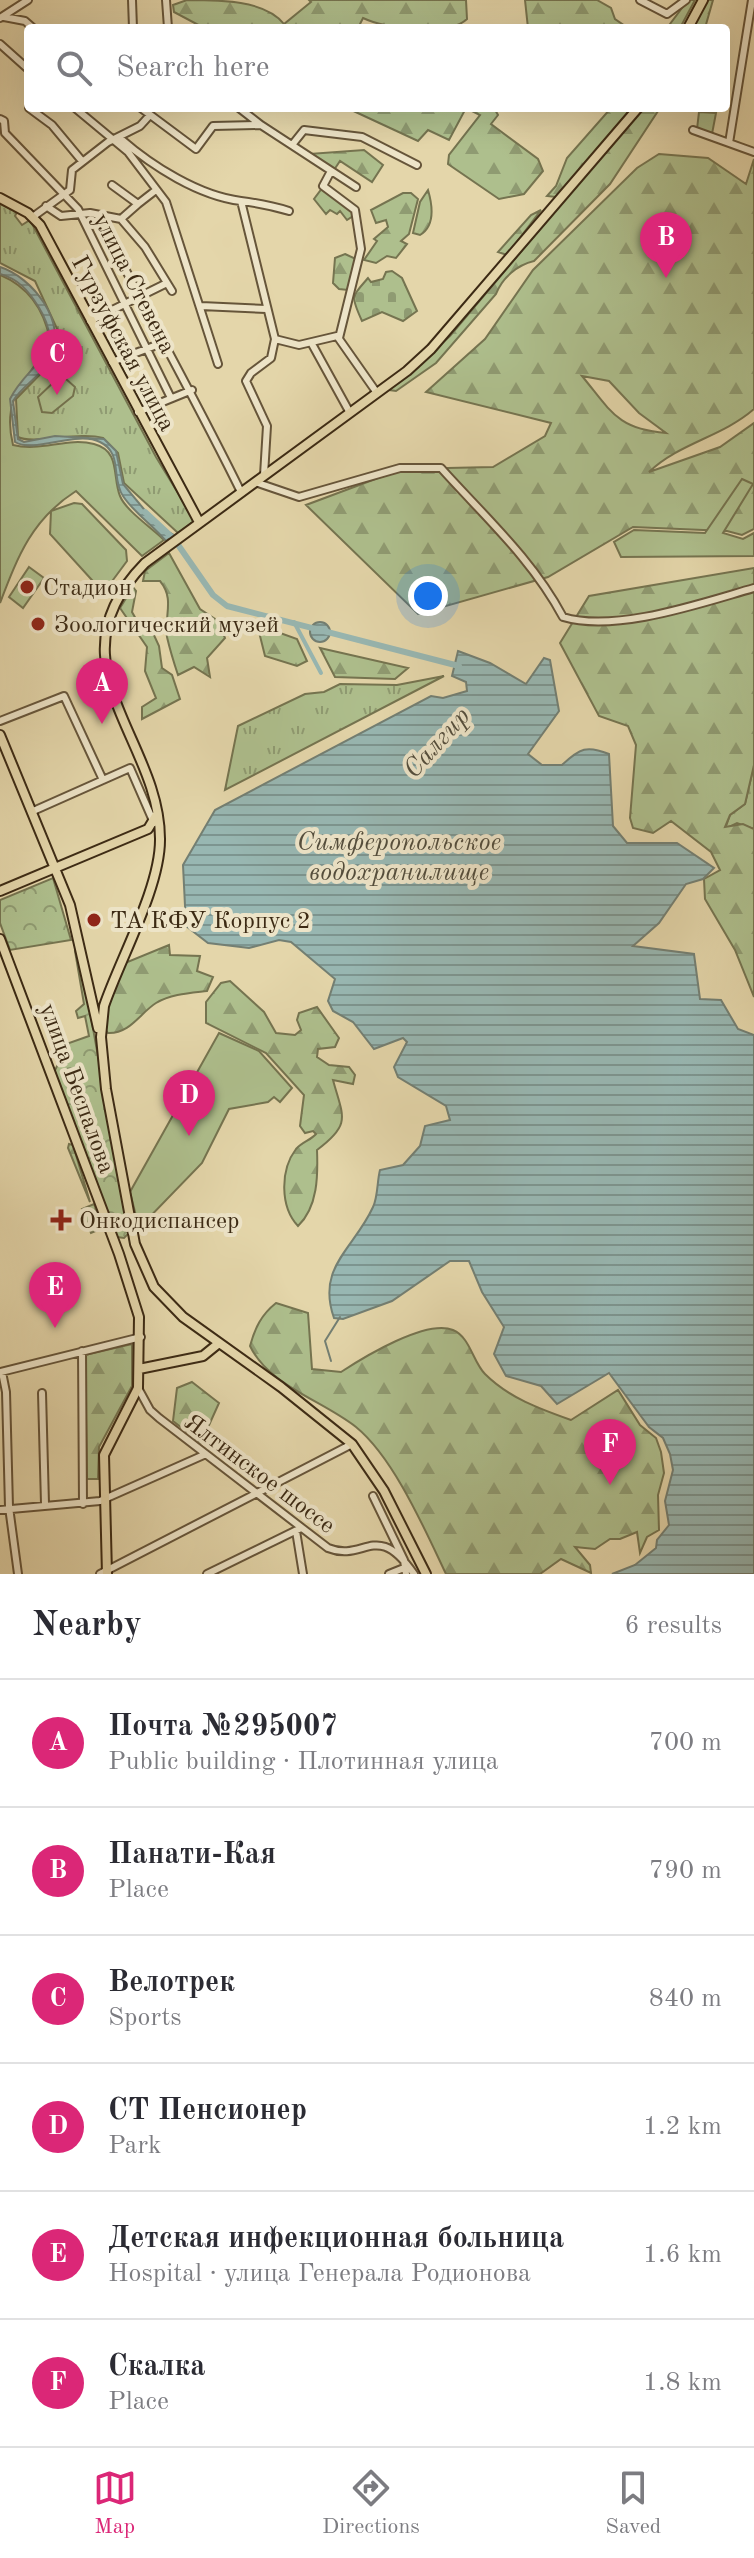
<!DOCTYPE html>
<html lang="en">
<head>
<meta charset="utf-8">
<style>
  body { margin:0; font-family:"Old Standard TT",serif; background:#f2f2f3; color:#2b2b33 }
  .you { position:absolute; left:428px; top:596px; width:28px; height:28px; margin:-20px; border:6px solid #fff; border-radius:50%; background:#1a73e8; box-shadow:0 0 0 12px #1a73e833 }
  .badge { display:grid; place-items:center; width:52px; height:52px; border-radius:50%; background:#db2777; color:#fff; font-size:26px; font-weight:700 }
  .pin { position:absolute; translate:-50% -66px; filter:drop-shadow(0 2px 4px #0008) }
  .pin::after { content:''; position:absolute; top:42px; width:28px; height:24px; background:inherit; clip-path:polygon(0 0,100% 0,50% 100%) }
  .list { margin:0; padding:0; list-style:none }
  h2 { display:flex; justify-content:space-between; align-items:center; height:104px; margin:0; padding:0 32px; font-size:34px }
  h2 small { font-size:26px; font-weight:400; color:#7c7c81 }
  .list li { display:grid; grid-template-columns:52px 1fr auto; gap:24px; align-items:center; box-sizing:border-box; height:128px; padding:0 32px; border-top:2px solid #e1e1e2 }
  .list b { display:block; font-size:30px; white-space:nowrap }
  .list p { margin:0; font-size:26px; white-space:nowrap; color:#7c7c81 }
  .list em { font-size:26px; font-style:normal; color:#7c7c81 }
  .icon { flex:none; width:44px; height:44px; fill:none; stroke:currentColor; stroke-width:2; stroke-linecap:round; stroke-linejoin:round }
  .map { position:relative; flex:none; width:754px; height:1574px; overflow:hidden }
  .search { position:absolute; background:#fff; box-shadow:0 8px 32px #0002; left:24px; right:24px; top:24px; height:88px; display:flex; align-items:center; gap:20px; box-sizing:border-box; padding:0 28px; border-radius:8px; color:#7c7c81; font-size:30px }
  .sheet { height:872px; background:#fff }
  nav { display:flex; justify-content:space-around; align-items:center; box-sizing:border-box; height:112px; border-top:2px solid #e1e1e2; background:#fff; font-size:22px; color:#7c7c81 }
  nav a { display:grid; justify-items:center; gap:4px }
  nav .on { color:#db2777 }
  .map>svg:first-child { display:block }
  .grass { fill:url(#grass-tufts); stroke:#757450; stroke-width:2 }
  .forest { fill:url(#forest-firs); stroke:#757450; stroke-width:2; fill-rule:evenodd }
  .cemetery { fill:url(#cemetery-stones); stroke:#757450; stroke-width:2 }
  .park { fill:url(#park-crowns); stroke:#757450; stroke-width:2 }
  .garden { fill:#aebf8d; stroke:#757450; stroke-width:2 }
  .water { fill:url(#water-rules); stroke:#737f73; stroke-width:2 }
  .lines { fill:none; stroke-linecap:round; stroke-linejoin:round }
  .stream { stroke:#737f73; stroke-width:2 }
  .canal { stroke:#98b7b2; stroke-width:4 }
  .river { stroke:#98b7b2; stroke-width:6 }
  .minor-casing { stroke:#66553a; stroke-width:10 }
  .major-casing { stroke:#3c2a14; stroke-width:12 }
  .minor { stroke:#ede4c8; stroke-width:6 }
  .major { stroke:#e4d6aa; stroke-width:8 }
  .poi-dot { fill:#8f2418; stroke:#ede4c8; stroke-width:3 }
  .labels { text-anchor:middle; stroke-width:8; stroke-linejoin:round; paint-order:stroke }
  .street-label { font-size:24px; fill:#3c2a14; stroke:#ede4c8 }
  .poi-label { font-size:24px; fill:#3c2a14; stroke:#ede4c8; text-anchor:start }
  .water-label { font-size:26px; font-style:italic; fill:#534d3c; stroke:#ede4c8 }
</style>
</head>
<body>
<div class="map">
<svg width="754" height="1574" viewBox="0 0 754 1574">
  <defs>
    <pattern id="grass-tufts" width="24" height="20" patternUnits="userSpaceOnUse" patternTransform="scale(2)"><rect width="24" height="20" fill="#aebf8d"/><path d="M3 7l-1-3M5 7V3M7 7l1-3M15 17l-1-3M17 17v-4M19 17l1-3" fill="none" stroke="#8f9b72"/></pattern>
    <pattern id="forest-firs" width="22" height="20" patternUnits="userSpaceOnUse" patternTransform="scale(2)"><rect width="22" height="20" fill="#aebf8d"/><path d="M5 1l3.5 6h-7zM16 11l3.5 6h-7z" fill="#8f9b72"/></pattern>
    <pattern id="cemetery-stones" width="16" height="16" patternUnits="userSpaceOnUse" patternTransform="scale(2)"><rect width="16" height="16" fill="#aebf8d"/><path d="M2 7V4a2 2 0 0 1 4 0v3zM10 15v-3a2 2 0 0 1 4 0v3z" fill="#8f9b72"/></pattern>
    <pattern id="park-crowns" width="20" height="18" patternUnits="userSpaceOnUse" patternTransform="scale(2)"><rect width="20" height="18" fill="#aebf8d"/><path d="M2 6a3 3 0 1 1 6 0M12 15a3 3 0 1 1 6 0" fill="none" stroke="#8f9b72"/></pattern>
    <pattern id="water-rules" width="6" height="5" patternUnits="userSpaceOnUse" patternTransform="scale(2)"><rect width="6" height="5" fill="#98b7b2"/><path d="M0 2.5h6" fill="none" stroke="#7d9590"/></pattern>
  </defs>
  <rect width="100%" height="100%" fill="#e4d6aa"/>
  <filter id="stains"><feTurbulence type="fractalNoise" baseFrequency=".0025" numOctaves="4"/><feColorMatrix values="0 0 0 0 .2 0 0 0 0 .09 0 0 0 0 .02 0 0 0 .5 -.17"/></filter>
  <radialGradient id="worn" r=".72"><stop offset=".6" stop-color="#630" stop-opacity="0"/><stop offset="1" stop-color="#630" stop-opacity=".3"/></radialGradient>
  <path class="grass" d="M 0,204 L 17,212 L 15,216 L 22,225 L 30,220 L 156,457 L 192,516 L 193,522 L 178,533 L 124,483 L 118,453 L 103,438 C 79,431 33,445 18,437 L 16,399 L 56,358 L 59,333 L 35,281 L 0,263 Z
    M 444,676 L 225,790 L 238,726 L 305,694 L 324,692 L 340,684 L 397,685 Z
    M 754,765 L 754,829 L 737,823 L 725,829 L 730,815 L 745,804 Z"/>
  <path class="forest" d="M 187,0 C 220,0 265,0 284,24 L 311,2 L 309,0 L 466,0 L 467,19 C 448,37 386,29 363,18 L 358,28 L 204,28 L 174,12 L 173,5 Z
    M 525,0 L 597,0 L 611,8 L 615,19 L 628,28 L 528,28 Z
    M 688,0 L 695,0 L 680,28 L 667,28 Z
    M 708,0 L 713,0 L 705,28 L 691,28 Z
    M 347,108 L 494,108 L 498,115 L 491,124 L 538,159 L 543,171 L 524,194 L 499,199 L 448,164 L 449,155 L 480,115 L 466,108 L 449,140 L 428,130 L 418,141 Z
    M 611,108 L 632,108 L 556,197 L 547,196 L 556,186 L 567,158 Z
    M 642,108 L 660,108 L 610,184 L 534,261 C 517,265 502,278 496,294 L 436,363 L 396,391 L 389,390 L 450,336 Z
    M 364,150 L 383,165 L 372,182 L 340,161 L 334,170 L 309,154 Z
    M 659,154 L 708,158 L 746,184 L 754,159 L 754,409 C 722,437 679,443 649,472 L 720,447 L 754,423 L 754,529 L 742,535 L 727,531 L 633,527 L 548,577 L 418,614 L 306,505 L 402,469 L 493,467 L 545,436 L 551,423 L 426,392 L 485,339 L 533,270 L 637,168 ZM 582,376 L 609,381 L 639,413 L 666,433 C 617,429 611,411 582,376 Z
    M 428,190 C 433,207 435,226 420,235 L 413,233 L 420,202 Z
    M 403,193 L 411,193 L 418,199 L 409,234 L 401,241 L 407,244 L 396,258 L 387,256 L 376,263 L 364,260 L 377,241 L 374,239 L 388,227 L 386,220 L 376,223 L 371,210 Z
    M 541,210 L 507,255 L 498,252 L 531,215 Z
    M 345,254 L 356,259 L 348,290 L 339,289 L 333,283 L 335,258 Z
    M 169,553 L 200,609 L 218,621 L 225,638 L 207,658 L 210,677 L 194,667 L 178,675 C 174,663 170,650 167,637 C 164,616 175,599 160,581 L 143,581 L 145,571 Z
    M 754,568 L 754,765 L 745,804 L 730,815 L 725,827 L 743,824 L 754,829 L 754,997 L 735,950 L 705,899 L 704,879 L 720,870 L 711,852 L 671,821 L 653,833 L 633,828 L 630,818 L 636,745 L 628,726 L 599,716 L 560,643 L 589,596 Z
    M 133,587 L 136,591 L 132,612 L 140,626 L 153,633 L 159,646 L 162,668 L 172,675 L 180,699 L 142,719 L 142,707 L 156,698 L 145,671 L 147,647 L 120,608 Z
    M 269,629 L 297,639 L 307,661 L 297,666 L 265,656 L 259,632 Z
    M 320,648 L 408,668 L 395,679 L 335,677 Z
    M 169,945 L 170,955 L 200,956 L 197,971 L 213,977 L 207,991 C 190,993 171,994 156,1003 C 140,1013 130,1034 108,1033 L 105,1029 L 109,1001 L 125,963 Z
    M 230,981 L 264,1012 L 276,1033 L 295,1035 L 301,1030 L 297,1020 L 299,1013 L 317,1007 L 339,1038 L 335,1047 L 318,1049 L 317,1057 L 329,1065 L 349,1067 L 355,1075 L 353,1084 L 333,1080 C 343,1117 352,1124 317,1150 C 318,1175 318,1207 298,1226 C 280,1207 280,1170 296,1149 C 302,1142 311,1140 316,1134 L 313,1131 L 305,1133 L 300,1126 L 304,1095 L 266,1053 L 206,1023 L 206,1002 L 221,983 Z
    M 69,1144 L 73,1145 L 90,1202 L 68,1148 Z
    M 94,1204 L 103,1228 L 91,1233 L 82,1209 Z
    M 276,1303 L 308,1313 L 312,1369 L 341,1372 C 364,1357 426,1319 453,1330 C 470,1337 473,1362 485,1374 C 509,1398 540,1409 571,1420 L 618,1390 L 640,1425 L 656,1438 L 661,1452 L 664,1473 L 658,1495 L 659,1530 L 647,1537 L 640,1553 L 637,1532 L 620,1539 L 610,1539 L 595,1549 L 575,1547 L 590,1565 L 591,1573 L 561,1559 L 540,1574 L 446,1574 C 425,1530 394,1458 356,1427 C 322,1400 269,1386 250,1346 C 255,1328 261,1315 276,1303 Z
    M 132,1344 L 132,1386 L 99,1447 L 98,1479 L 87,1479 L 85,1355 Z
    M 192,1382 L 219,1403 L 201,1443 L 173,1421 L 177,1388 Z"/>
  <path class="cemetery" d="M 392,271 L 402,278 L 417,311 L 403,321 L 382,312 L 362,321 C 350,295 352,297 368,278 L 371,282 L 383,279 L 386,272 Z"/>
  <path class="park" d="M 699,112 L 716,113 L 712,134 L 697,129 Z
    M 53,878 L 71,940 L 10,950 L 0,923 L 0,900 Z
    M 79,950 L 126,1213 L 128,1234 L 124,1238 L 117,1237 L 54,1072 L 69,1043 L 89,1036 L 85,1016 L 78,1018 L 76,1011 L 84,1004 L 75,951 Z"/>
  <path class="garden" d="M 323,187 L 355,211 L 353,216 L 347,220 L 340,211 L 337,214 L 330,210 L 326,214 L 314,199 Z
    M 0,275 C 29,287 44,309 50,340 C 32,379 0,392 13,445 C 41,452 67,437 94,444 C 121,451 112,477 120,496 C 126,511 152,528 164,540 L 142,556 L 76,491 C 32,519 18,556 0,603 Z
    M 66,379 L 75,387 L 73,396 L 52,413 L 42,412 L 38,397 L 56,380 Z
    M 742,479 L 753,484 L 723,533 L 743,539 L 754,533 L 754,556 L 621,557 L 614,542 L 634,530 L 705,533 Z
    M 74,503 L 82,504 L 126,550 L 127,561 L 107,588 L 101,590 L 50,534 L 51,511 Z
    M 29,567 L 44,578 L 23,608 L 9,597 Z
    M 219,1033 L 259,1051 L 292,1088 L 280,1102 L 274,1097 L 268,1102 L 229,1109 L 202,1163 L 139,1228 L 130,1192 Z"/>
  <path class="water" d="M 0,267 C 32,277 68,322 51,358 C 43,375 23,385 13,401 L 18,439 L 24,442 L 55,436 L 104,439 L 116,451 L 123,484 L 158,526 L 174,535 L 166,541 C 153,525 134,513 123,496 C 111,479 123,453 100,442 C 76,430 35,454 15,442 L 10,399 C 28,362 69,355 38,306 C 28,290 18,279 0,274 Z
    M310 632a10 10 0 1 1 20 0a10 10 0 1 1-20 0Z
    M 458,651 L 490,663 L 526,684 L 544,658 L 550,660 L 559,711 L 528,754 L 542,765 L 562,765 C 580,748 587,745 609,754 L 613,826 L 627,843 L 677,843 L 714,868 L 703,879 L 686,884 L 659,923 L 633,946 L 694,954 L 700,999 L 721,1000 L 738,1029 L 754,1035 L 754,1574 L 612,1574 L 635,1565 L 656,1548 L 657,1540 L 669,1525 L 665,1501 L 673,1470 L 670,1454 L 663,1438 L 649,1427 L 609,1373 L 557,1404 L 541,1386 L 506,1376 L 494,1354 L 504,1327 L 482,1292 L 469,1261 L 450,1261 L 392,1301 L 343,1319 L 334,1318 C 316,1267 354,1249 373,1207 C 378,1197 377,1181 380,1170 L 403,1165 L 420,1146 L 425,1126 L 450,1120 L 446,1106 L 398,1077 L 394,1067 L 407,1042 L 403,1038 L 374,1049 L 353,1022 L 333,1011 L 328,1001 L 335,979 L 291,942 L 279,940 L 249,948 L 208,943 L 186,926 L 183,865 L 215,810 L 431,696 L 443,698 L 467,691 L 466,682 L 452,676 Z"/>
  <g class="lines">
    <path class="stream" d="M 331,1361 L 325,1341 L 340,1317"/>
    <path class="canal" d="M 294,622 L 321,673"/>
    <path class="river" d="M 145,512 L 174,539 L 213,595 L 227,606 L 459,666"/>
    <g class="minor-casing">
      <path id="minor" d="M 132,0 L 133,28
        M 166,0 L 168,28
        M 640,0 L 667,14 L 686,0
        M 4,17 L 25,21 L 33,28
        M 0,18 L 28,0
        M 0,44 L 28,69
        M 29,108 L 52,125 L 82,161
        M 75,108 L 128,152 L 166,202 L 218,364
        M 141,108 L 196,149 L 213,126 L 261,125 L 356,187
        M 239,108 L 261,125
        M 0,119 L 4,121 L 5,133 L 78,209 L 171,398
        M 693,130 L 754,152
        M 729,143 L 752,0
        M 119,144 L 121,139 C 152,166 199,196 241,201 C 257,203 273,206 289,211
        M 292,145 L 304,130 L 362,137 L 417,165
        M 331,171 L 323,186 L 355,210 L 361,249 L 339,338
        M 112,185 L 138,204 L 156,190
        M 241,201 L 275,339 L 271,358 L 251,373 L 246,381 L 267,426 L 264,475
        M 46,206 L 61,216 L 90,213 L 121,219 L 145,247 L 172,291
        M 34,216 L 70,190 L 72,170 L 108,142 L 140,126 L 150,115
        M 121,219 L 138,204
        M 116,251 C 157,332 201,410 241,492
        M 201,306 L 266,309
        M 90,321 L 165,284
        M 275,339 L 299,345 L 337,336 L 377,393
        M 312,344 L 350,413
        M 112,362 L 162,343
        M 138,412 L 192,390
        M 255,482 L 299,497 L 400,468 L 441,468 C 485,517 532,559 563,617 C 616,633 701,603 754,588
        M 0,721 L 64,696 L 103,780
        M 31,812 L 130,768 L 154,823
        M 82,1351 L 83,1504
        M 1,1372 L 141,1337
        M 2,1372 L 6,1392 L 9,1507 L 18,1574
        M 138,1388 L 150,1410 L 159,1418 L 328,1548 C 365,1563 376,1519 414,1574
        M 42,1393 L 45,1504
        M 373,1496 L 404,1560 L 406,1574
        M 0,1510 L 100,1501 L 206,1454
        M 296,1531 L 303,1574
        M 100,1574 L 352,1444
        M 207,1574 L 301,1528
        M 389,1574 L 404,1568"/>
    </g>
    <g class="major-casing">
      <path id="major" d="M 688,28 L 703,0
        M 0,198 L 28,213 L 40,225 L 199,522
        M 0,735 L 70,905 L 98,1028
        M 0,891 L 148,829 L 157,814
        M 0,939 L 119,1254 L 139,1317 L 138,1388 L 104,1455 L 107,1574
        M 139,1369 L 203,1356 L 219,1343
        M 426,1574 L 384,1491 L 352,1444 L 281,1387 L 183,1317 L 154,1287 L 135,1244 L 106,1089 L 101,1037 L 104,1006 C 120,959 160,888 160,840 C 161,739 46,664 145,563 L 407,371 L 431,349 L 638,108"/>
    </g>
    <use href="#minor" class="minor"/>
    <use href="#major" class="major"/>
  </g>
  <g class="poi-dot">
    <circle cx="27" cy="587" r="8"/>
    <circle cx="38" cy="624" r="8"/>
    <circle cx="94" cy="920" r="8"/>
    <path d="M57 1208h8v8h8v8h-8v8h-8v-8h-8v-8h8z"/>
  </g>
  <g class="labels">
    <g class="street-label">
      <text transform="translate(135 283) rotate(63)" y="8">улица Стевена</text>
      <text transform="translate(124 343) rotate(62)" y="8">Гурзуфская улица</text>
      <text transform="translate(78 1088) rotate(70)" y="8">улица Беспалова</text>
      <text transform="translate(260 1473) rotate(37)" y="8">Ялтинское шоссе</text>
    </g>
    <g class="poi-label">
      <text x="43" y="595">Стадион</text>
      <text x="54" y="632">Зоологический музей</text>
      <text x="110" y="928">ТА КФУ Корпус 2</text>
      <text x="79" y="1228">Онкодиспансер</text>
    </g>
    <g class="water-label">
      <text transform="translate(436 742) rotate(-48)" y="9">Салгир</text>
      <text x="399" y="850">Симферопольское<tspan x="399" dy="30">водохранилище</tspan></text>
    </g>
  </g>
  <rect width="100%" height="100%" filter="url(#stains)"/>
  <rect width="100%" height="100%" fill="url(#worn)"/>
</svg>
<div class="you"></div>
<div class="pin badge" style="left:102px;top:724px">A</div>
<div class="pin badge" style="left:666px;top:278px">B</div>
<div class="pin badge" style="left:57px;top:395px">C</div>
<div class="pin badge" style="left:189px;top:1136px">D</div>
<div class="pin badge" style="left:55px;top:1328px">E</div>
<div class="pin badge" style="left:610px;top:1485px">F</div>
<div class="search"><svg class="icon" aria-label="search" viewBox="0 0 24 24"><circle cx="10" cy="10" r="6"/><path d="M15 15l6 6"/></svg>Search here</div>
</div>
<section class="sheet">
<h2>Nearby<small>6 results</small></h2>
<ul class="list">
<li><span class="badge">A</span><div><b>Почта №295007</b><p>Public building · Плотинная улица</p></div><em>700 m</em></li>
<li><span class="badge">B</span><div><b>Панати-Кая</b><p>Place</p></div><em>790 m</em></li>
<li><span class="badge">C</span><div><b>Велотрек</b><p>Sports</p></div><em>840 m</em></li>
<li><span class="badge">D</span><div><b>СТ Пенсионер</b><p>Park</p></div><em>1.2 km</em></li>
<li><span class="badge">E</span><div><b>Детская инфекционная больница</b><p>Hospital · улица Генерала Родионова</p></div><em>1.6 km</em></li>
<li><span class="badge">F</span><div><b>Скалка</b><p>Place</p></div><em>1.8 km</em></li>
</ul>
</section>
<nav>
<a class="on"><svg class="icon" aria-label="map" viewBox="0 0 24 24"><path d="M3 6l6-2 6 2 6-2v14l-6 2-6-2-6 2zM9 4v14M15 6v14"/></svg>Map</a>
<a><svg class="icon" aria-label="directions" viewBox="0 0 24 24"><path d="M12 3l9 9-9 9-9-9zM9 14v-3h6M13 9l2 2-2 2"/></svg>Directions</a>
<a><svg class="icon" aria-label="saved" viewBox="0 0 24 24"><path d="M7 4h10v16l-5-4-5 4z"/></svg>Saved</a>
</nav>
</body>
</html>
